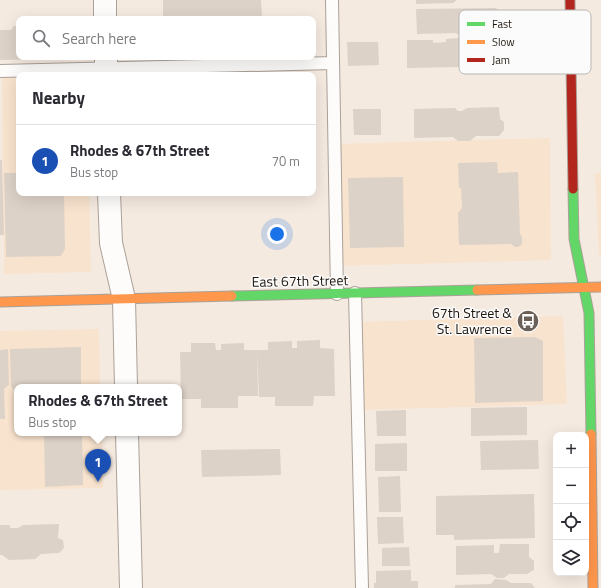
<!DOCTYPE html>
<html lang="en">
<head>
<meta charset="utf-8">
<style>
  body { margin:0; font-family:"Titillium Web",sans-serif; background:#f7f7f7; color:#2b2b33 }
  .controls { position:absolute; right:12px; bottom:12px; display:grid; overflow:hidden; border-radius:8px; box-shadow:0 4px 16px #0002 }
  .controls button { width:36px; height:36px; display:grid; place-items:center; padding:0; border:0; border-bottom:1px solid #e1e1e2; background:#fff; color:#2b2b33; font:20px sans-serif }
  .you { position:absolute; left:277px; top:234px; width:14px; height:14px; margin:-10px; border:3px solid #fff; border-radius:50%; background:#1a73e8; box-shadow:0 0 0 6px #1a73e833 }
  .badge { display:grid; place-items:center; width:26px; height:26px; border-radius:50%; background:#d93025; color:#fff; font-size:13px; font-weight:700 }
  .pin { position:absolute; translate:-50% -33px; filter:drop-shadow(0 1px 2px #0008) }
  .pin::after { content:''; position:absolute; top:21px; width:14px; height:12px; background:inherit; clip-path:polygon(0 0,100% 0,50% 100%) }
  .popup { position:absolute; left:14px; top:384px; width:168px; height:52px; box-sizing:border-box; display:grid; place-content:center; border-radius:8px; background:#fff; filter:drop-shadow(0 1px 3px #0005); font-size:13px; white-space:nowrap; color:#7c7c81 }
  .popup b { font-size:15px; color:#2b2b33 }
  .popup::after { content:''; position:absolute; left:50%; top:100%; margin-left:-8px; border:8px solid transparent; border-top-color:#fff }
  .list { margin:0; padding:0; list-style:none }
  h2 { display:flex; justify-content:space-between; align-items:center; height:52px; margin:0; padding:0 16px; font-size:17px }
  h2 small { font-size:13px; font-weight:400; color:#7c7c81 }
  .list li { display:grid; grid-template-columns:26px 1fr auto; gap:12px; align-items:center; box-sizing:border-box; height:72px; padding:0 16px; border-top:1px solid #e1e1e2 }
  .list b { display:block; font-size:15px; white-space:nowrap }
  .list p { margin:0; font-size:13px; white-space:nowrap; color:#7c7c81 }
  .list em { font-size:13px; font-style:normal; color:#7c7c81 }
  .icon { flex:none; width:22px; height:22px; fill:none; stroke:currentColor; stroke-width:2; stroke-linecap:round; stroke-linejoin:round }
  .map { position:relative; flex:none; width:601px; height:588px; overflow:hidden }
  .search { position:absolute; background:#fff; box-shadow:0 4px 16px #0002; left:16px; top:16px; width:300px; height:44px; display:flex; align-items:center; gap:10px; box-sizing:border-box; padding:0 14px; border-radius:8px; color:#7c7c81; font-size:15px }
  .panel { position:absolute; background:#fff; box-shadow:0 4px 16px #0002; left:16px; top:72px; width:300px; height:124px; border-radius:8px }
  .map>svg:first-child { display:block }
  .built { fill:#f8e3ce }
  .building { fill:#ddd2c8 }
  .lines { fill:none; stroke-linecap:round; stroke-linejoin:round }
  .lane-casing { stroke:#aaa199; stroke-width:14 }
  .street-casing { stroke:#aaa199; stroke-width:24 }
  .fast-casing { stroke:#aaa199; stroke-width:11 }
  .slow-casing { stroke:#aaa199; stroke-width:11 }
  .jam-casing { stroke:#aaa199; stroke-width:11 }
  .lane { stroke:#fefcfa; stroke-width:12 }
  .street { stroke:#fefcfa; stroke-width:22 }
  .fast { stroke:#63d668; stroke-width:9 }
  .slow { stroke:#ff974d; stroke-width:9 }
  .jam { stroke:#b3261e; stroke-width:9 }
  .labels { text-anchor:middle; stroke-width:3; stroke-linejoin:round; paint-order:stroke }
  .street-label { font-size:14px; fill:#1f160e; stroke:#fbfbfb }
  .poi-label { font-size:14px; fill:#1f160e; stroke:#fbfbfb; text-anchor:end }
  .key { fill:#fbfbfb; stroke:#b9b6b4; stroke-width:1 }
  .key-label { font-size:11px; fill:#1f160e }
</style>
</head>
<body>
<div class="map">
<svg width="601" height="588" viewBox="0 0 601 588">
  <rect width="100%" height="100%" fill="#f5eae0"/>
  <path class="built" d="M 87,69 L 87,75 L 19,75 L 19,193 L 89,193 L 91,272 L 4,274 L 2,71 Z
    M 550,138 L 551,260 L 336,266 L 334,144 Z
    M 595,173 L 601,173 L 601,257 L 599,257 Z
    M 563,316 L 567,404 L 358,410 L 356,322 Z
    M 99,329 L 100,387 L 17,387 L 17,433 L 102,433 L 103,488 L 0,490 L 0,331 Z"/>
  <path class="building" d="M 163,0 L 261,0 L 262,16 L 163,18 Z
    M 416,0 L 457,0 L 453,3 L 416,4 Z
    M 496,8 L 499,11 L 499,21 L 495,25 L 495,36 L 461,37 L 456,33 L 417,34 L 416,9 Z
    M 14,26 L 19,26 L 19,57 L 59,57 L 59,59 L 0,60 L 0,30 L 11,30 Z
    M 460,38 L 462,41 L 466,42 L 471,38 L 496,38 L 497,49 L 499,52 L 500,61 L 496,67 L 482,67 L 477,70 L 465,72 L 460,67 L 407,68 L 407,40 L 433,40 L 433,43 L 446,42 L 446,39 Z
    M 347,42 L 378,42 L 379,65 L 348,66 Z
    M 499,107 L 500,119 L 504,122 L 504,130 L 499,136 L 476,136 L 470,141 L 458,141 L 453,137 L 414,138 L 414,109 L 455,108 L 458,111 L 462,111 L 467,108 Z
    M 353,109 L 381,109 L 381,135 L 354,135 Z
    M 0,160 L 2,160 L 4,235 L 0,235 Z
    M 497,162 L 498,173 L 518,172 L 520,234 L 522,237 L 522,244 L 518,247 L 515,247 L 511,244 L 459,245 L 458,213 L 462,208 L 461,188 L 459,188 L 458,163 Z
    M 4,173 L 19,173 L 19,193 L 64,193 L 65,249 L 61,256 L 6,257 Z
    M 403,177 L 404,247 L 350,248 L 348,178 Z
    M 535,337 L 543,341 L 543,401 L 475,403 L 474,338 Z
    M 320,340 L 320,348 L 334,349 L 335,396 L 314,396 L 313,406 L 275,406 L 275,397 L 259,397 L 257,350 L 268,350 L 268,342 L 292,341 L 292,348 L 297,348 L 297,341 Z
    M 191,343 L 215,343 L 216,350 L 221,350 L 221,344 L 244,343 L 244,350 L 257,350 L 258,396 L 238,396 L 238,408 L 201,408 L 201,399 L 181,399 L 180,352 L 191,352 Z
    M 81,347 L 81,387 L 17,387 L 17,430 L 14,430 L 14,390 L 11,386 L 10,349 Z
    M 8,349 L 9,385 L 4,389 L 5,419 L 0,419 L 0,350 Z
    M 527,407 L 527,435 L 471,436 L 471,408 Z
    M 406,410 L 406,436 L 377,436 L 376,411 Z
    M 44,433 L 82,433 L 83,485 L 45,487 Z
    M 538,440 L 539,469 L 481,470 L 480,441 Z
    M 407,443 L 407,471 L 375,471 L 375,444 Z
    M 280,449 L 281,475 L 202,477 L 201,450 Z
    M 400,476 L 401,512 L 379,512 L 378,477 Z
    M 534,494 L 535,538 L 454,540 L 454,535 L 436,535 L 436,496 Z
    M 377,517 L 403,517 L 404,543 L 378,544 Z
    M 59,524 L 58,538 L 63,540 L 64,548 L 59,553 L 41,554 L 35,559 L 9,560 L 2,555 L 0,555 L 0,525 L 10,525 L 10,528 L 18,528 L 23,525 Z
    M 500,544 L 529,544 L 529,557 L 534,561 L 534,570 L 527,574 L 509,574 L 504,578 L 497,578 L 491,574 L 456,575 L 456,546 L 494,545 L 494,553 L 499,553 Z
    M 409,547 L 410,566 L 382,566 L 382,548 Z
    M 411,570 L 411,581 L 418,581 L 418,588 L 374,588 L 374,583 L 376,583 L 376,571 Z
    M 495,579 L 506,580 L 511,583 L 531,583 L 535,588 L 455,588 L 455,585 L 491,584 Z"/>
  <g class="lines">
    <g class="lane-casing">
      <path id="lane" d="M 332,0 L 337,294
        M 0,71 L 333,63
        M 355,293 L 362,588"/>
    </g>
    <g class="street-casing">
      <path id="street" d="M 105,0 L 105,19
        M 106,57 L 106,75
        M 109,193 L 111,243 L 124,299 L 126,387
        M 127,433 L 131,588"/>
    </g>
    <g class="fast-casing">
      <path id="fast" d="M 573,189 L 574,239 L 589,313 L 591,434
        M 232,296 L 477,290"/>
    </g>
    <g class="slow-casing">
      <path id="slow" d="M 477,290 L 601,287
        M 0,302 L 232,296
        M 591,434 L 593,588"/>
    </g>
    <g class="jam-casing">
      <path id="jam" d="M 570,0 L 573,189"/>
    </g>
    <use href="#lane" class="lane"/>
    <use href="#street" class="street"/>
    <use href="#fast" class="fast"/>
    <use href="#slow" class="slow"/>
    <use href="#jam" class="jam"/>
  </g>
  <defs>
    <g id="bus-disc" transform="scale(1.15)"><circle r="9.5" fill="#6a6058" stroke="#fbfbfb"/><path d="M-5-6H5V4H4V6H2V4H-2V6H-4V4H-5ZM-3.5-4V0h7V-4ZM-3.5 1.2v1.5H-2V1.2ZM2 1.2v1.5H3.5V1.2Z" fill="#fff"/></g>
  </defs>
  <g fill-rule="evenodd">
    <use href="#bus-disc" x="528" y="321"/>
  </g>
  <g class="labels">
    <g class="street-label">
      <text transform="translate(300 281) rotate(-1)" y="5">East 67th Street</text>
    </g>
    <g class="poi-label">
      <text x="512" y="318">67th Street &amp;<tspan x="512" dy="16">St. Lawrence</tspan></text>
    </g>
  </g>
  <rect x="459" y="10" width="132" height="64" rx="6" class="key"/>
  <rect x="467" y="22" width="18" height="4" fill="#63d668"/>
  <rect x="467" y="40" width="18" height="4" fill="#ff974d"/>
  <rect x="467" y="58" width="18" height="4" fill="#b3261e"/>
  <g class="key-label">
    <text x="492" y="28">Fast</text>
    <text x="492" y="46">Slow</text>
    <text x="492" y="64">Jam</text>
  </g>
</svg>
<div class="controls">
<button>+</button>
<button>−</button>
<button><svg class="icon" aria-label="locate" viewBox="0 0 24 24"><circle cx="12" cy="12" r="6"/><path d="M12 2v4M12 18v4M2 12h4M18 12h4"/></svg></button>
<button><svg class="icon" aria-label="layers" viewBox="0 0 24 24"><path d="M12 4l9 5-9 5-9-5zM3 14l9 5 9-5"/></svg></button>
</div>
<div class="you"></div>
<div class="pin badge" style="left:98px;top:482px;background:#1a4fb4">1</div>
<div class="popup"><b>Rhodes &amp; 67th Street</b>Bus stop</div>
<div class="search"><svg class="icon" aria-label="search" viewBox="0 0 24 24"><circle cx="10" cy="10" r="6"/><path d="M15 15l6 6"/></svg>Search here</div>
<section class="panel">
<h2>Nearby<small></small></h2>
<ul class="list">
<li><span class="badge" style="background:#1a4fb4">1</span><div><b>Rhodes &amp; 67th Street</b><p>Bus stop</p></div><em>70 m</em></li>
</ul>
</section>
</div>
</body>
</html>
